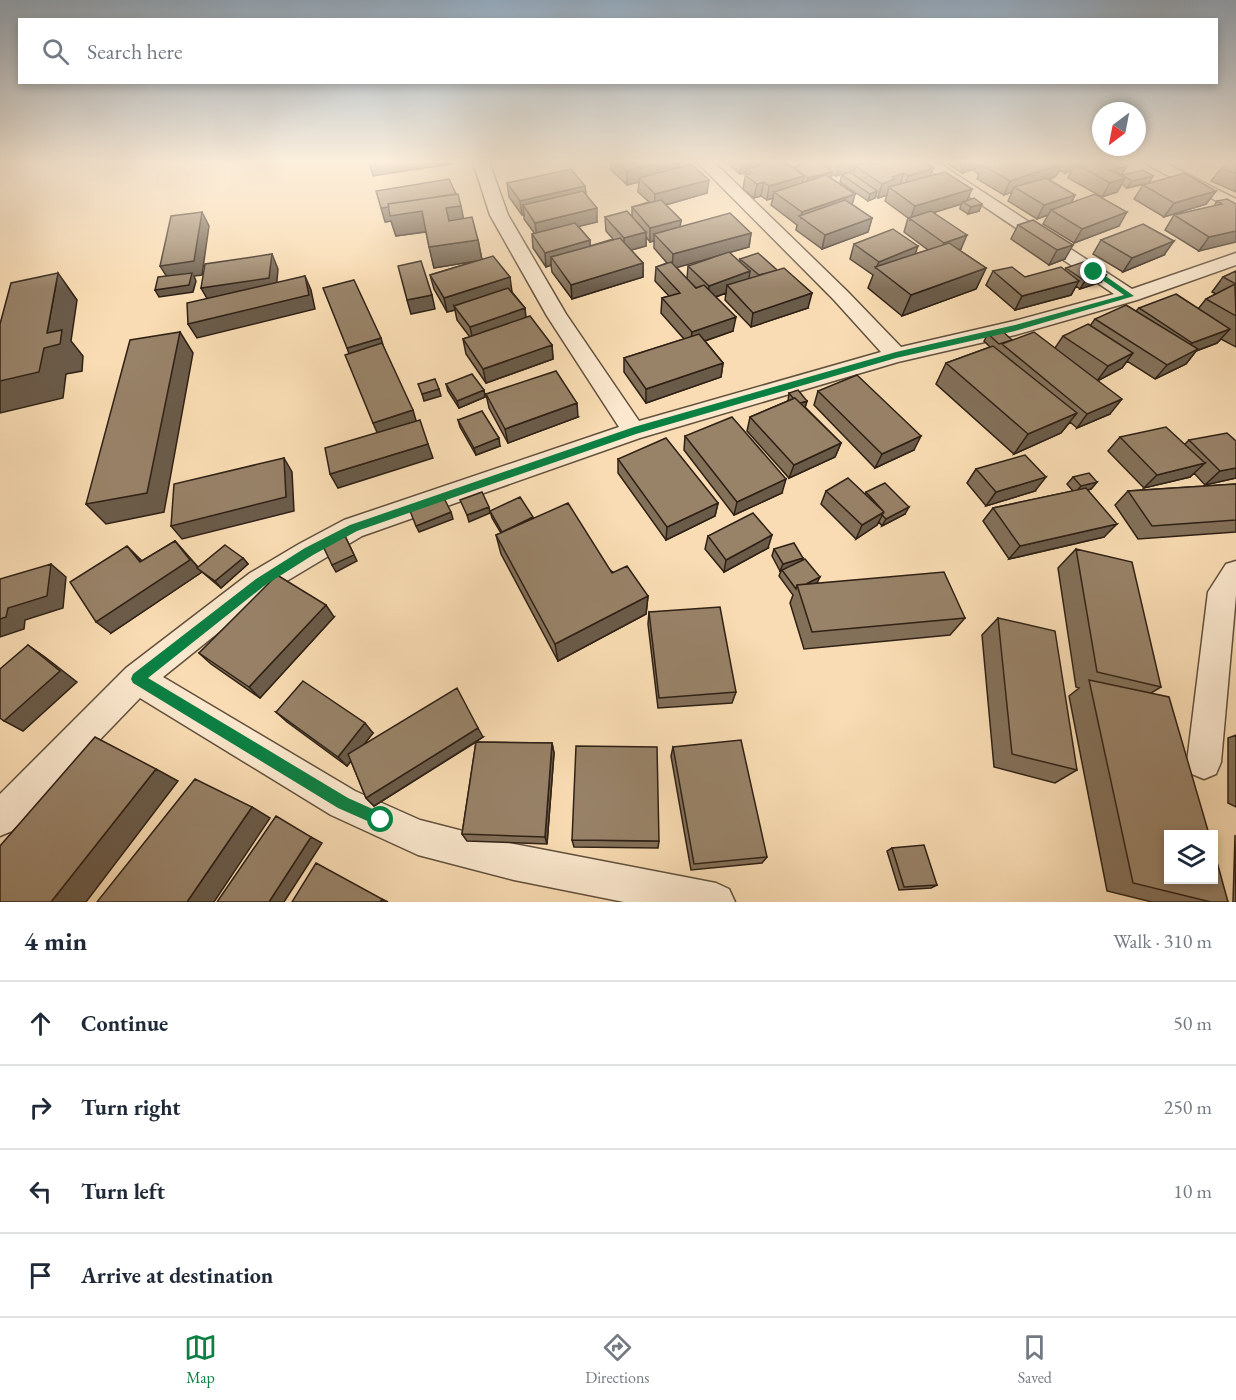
<!DOCTYPE html>
<html lang="en">
<head>
<meta charset="utf-8">
<style>
  body { margin:0; font-family:"EB Garamond",serif; background:#f2f2f3; color:#1f2937 }
  .controls { position:absolute; right:18px; bottom:18px; display:grid; overflow:hidden; border-radius:0px; box-shadow:0 3px 9px #0003 }
  .controls button { width:54px; height:54px; display:grid; place-items:center; padding:0; border:0; border-bottom:2px solid #e0e1e3; background:#fff; color:#1f2937; font:30px sans-serif }
  .compass { position:absolute; left:1092px; top:102px; width:54px; height:54px; border-radius:50%; background:#fff; box-shadow:0 3px 9px #0003; rotate:212deg }
  .stop { position:absolute; width:18px; height:18px; margin:-14px; border:4px solid #0b8043; border-radius:50%; background:#fff }
  .stop.end { background:#0b8043; border-color:#fff; box-shadow:0 2px 6px #0008 }
  .list { margin:0; padding:0; list-style:none }
  h2 { display:flex; justify-content:space-between; align-items:center; height:78px; margin:0; padding:0 24px; font-size:26px }
  h2 small { font-size:20px; font-weight:400; color:#747a83 }
  .list li { display:grid; grid-template-columns:39px 1fr auto; gap:18px; align-items:center; box-sizing:border-box; height:84px; padding:0 24px; border-top:2px solid #e0e1e3 }
  .list b { display:block; font-size:22px; white-space:nowrap }
  .list em { font-size:20px; font-style:normal; color:#747a83 }
  .icon { flex:none; width:33px; height:33px; fill:none; stroke:currentColor; stroke-width:2; stroke-linecap:round; stroke-linejoin:round }
  .map { position:relative; flex:none; width:1236px; height:902px; overflow:hidden }
  .search { position:absolute; background:#fff; box-shadow:0 3px 9px #0003; left:18px; right:18px; top:18px; height:66px; display:flex; align-items:center; gap:15px; box-sizing:border-box; padding:0 21px; border-radius:0px; color:#747a83; font-size:22px }
  .sheet { height:414px; background:#fff }
  nav { display:flex; justify-content:space-around; align-items:center; box-sizing:border-box; height:84px; border-top:2px solid #e0e1e3; background:#fff; font-size:16px; color:#747a83 }
  nav a { display:grid; justify-items:center; gap:3px }
  nav .on { color:#0b8043 }
  .map>svg:first-child { display:block }
  .lines { fill:none; stroke-linecap:round; stroke-linejoin:round }
  .street-casing { stroke:#62503d; stroke-width:3 }
  .street { fill:#fbe8ce; fill-rule:evenodd }
  .wall { fill:#837059; stroke:#2f2116; stroke-width:1.5 }
  .shaded-wall { fill:#6a5b49; stroke:#2f2116; stroke-width:1.5 }
  .building { fill:#988268; stroke:#2f2116; stroke-width:1.5 }
  .route { fill:#0b8043 }
</style>
</head>
<body>
<div class="map">
<svg width="1236" height="902" viewBox="0 0 1236 902">
  <rect width="100%" height="100%" fill="#f9dcb3"/>
  <filter id="stains"><feTurbulence type="fractalNoise" baseFrequency=".00333" numOctaves="4"/><feColorMatrix values="0 0 0 0 .2 0 0 0 0 .09 0 0 0 0 .02 0 0 0 .5 -.17"/></filter>
  <radialGradient id="worn" r=".72"><stop offset=".6" stop-color="#630" stop-opacity="0"/><stop offset="1" stop-color="#630" stop-opacity=".3"/></radialGradient>
  <g class="lines">
    <g class="street-casing">
      <path id="street" d="M 473,162 L 489,162 L 508,215 L 566,314 L 639,421 L 881,352 L 834,300 L 697,162 L 714,162 L 848,292 L 901,347 L 1014,321 L 1114,294 L 918,162 L 937,162 L 1132,289 L 1236,253 L 1236,265 L 1137,300 L 1015,335 L 898,362 L 640,438 L 362,536 L 270,591 L 163,677 L 355,791 L 420,820 L 514,844 L 716,883 L 729,889 L 735,902 L 624,902 L 514,880 L 418,855 L 331,815 L 140,698 L 12,831 L 0,836 L 0,794 L 126,668 L 250,573 L 299,544 L 344,520 L 619,427 L 547,316 L 490,215 Z
        M 1142,162 L 1163,162 L 1236,199 L 1236,211 Z
        M 1236,561 L 1236,595 L 1221,762 L 1216,774 L 1204,779 L 1192,774 L 1187,762 L 1208,592 L 1226,564 Z"/>
    </g>
    <use href="#street" class="street"/>
  </g>
  <path class="wall" d="M 611,162 L 680,162 L 679,168 L 707,193 L 666,205 L 681,220 L 680,227 L 751,233 L 749,247 L 676,267 L 687,279 L 688,266 L 740,262 L 740,259 L 808,308 L 751,327 L 725,300 L 726,293 L 716,297 L 733,331 L 705,341 L 723,363 L 721,377 L 646,403 L 624,372 L 624,358 L 684,339 L 661,313 L 662,298 L 669,296 L 655,281 L 656,267 L 667,263 L 654,248 L 654,241 L 650,242 L 646,237 L 646,246 L 631,250 L 643,263 L 643,277 L 572,299 L 552,272 L 551,265 L 546,267 L 533,248 L 532,234 L 535,234 L 524,219 L 524,215 L 522,215 L 509,197 L 507,183 L 585,186 L 586,194 L 597,222 L 578,226 L 590,240 L 590,246 L 613,239 L 606,231 L 605,217 L 632,216 L 632,207 L 649,202 L 638,192 L 639,182 L 627,185 L 611,170 Z
    M 727,162 L 789,162 L 786,163 L 793,168 L 794,167 L 800,165 L 798,162 L 924,162 L 933,168 L 930,176 L 967,200 L 979,211 L 968,214 L 960,209 L 961,204 L 934,212 L 961,249 L 959,250 L 986,268 L 976,289 L 902,316 L 868,288 L 873,275 L 850,259 L 854,244 L 915,254 L 928,250 L 904,232 L 908,218 L 885,201 L 887,195 L 878,198 L 876,196 L 875,198 L 868,201 L 840,182 L 842,175 L 853,175 L 854,170 L 836,176 L 832,174 L 831,178 L 855,194 L 852,204 L 872,218 L 868,232 L 822,249 L 796,230 L 797,225 L 771,205 L 773,198 L 767,200 L 761,196 L 754,198 L 743,189 L 746,172 L 740,174 Z
    M 949,162 L 1120,162 L 1121,176 L 1122,175 L 1153,176 L 1149,183 L 1216,191 L 1206,204 L 1164,217 L 1134,199 L 1143,185 L 1149,183 L 1127,188 L 1122,184 L 1117,192 L 1102,197 L 1068,178 L 1072,170 L 1065,173 L 1060,170 L 1055,177 L 1049,180 L 1075,195 L 1071,203 L 1119,226 L 1074,243 L 1043,224 L 1048,215 L 1037,219 L 1008,201 L 1012,192 L 1004,195 L 977,179 L 979,174 L 974,171 L 975,169 L 962,173 L 948,164 Z
    M 1236,162 L 1236,192 L 1211,181 L 1221,168 Z
    M 449,179 L 463,219 L 478,240 L 482,260 L 512,292 L 525,308 L 526,318 L 552,345 L 553,359 L 486,383 L 466,354 L 463,339 L 470,337 L 457,320 L 455,310 L 447,312 L 434,289 L 430,275 L 476,261 L 434,268 L 426,232 L 396,236 L 391,221 L 385,222 Z
    M 1217,201 L 1236,204 L 1199,251 L 1165,230 L 1174,215 L 1214,206 Z
    M 1033,220 L 1065,259 L 1049,265 L 1011,239 L 1018,225 Z
    M 1101,240 L 1164,255 L 1123,272 L 1093,254 Z
    M 1066,268 L 1101,282 L 1080,289 L 1076,286 L 1071,295 L 1015,310 L 986,285 L 993,271 L 1025,277 L 1065,270 Z
    M 1236,271 L 1236,347 L 1221,339 L 1217,343 L 1196,351 L 1186,364 L 1155,379 L 1127,361 L 1122,368 L 1097,381 L 1110,414 L 1077,428 L 1070,422 L 1061,433 L 1014,454 L 936,384 L 946,363 L 990,347 L 984,341 L 988,334 L 1012,340 L 1055,348 L 1063,336 L 1090,326 L 1095,319 L 1136,311 L 1139,308 L 1198,309 L 1206,299 L 1216,294 L 1212,292 L 1223,277 Z
    M 446,384 L 484,390 L 485,397 L 459,408 L 448,391 Z
    M 818,391 L 914,450 L 875,468 L 814,405 Z
    M 789,393 L 807,401 L 805,407 L 841,443 L 835,457 L 789,478 L 747,431 L 750,417 L 788,401 Z
    M 486,394 L 578,417 L 508,443 L 489,408 Z
    M 458,420 L 500,446 L 476,455 L 460,427 Z
    M 685,436 L 782,493 L 734,515 L 684,450 Z
    M 1120,437 L 1185,444 L 1189,440 L 1236,478 L 1205,485 L 1194,473 L 1190,477 L 1144,488 L 1108,451 Z
    M 618,459 L 718,503 L 715,516 L 666,540 L 618,473 Z
    M 976,469 L 1035,491 L 986,506 L 967,483 Z
    M 1073,477 L 1097,482 L 1091,489 L 1088,490 L 1104,537 L 1009,559 L 983,521 L 993,508 L 1073,491 L 1067,484 Z
    M 1236,484 L 1236,532 L 1138,539 L 1115,505 L 1128,491 Z
    M 826,491 L 865,494 L 866,492 L 905,514 L 882,526 L 879,522 L 877,525 L 856,539 L 821,504 Z
    M 490,511 L 534,518 L 648,596 L 646,614 L 558,661 L 501,554 L 496,535 L 501,533 L 492,518 Z
    M 708,536 L 768,548 L 724,572 L 705,549 Z
    M 175,541 L 198,567 L 243,558 L 248,564 L 221,588 L 202,572 L 111,633 L 140,559 L 142,561 Z
    M 774,549 L 802,560 L 817,583 L 965,618 L 950,635 L 804,649 L 790,603 L 793,595 L 779,576 L 781,571 L 780,571 L 772,556 Z
    M 1076,549 L 1161,687 L 1151,693 L 1228,902 L 1152,902 L 1107,891 L 1069,696 L 1079,688 L 1076,687 L 1058,568 Z
    M 649,612 L 736,692 L 732,703 L 658,708 L 648,624 Z
    M 334,617 L 260,698 L 211,664 L 199,653 Z
    M 998,618 L 1077,770 L 1055,783 L 994,767 L 982,635 Z
    M 276,712 L 373,733 L 365,743 L 483,737 L 476,742 L 552,743 L 554,753 L 547,844 L 467,841 L 462,834 L 476,742 L 374,806 L 366,798 L 351,761 L 347,766 L 287,722 Z
    M 1236,735 L 1236,807 L 1228,803 L 1228,738 Z
    M 673,747 L 767,857 L 762,863 L 691,870 L 671,756 Z
    M 1235,835 L 1236,902 L 1233,902 Z
    M 572,840 L 659,841 L 658,848 L 574,847 Z
    M 892,848 L 937,885 L 931,888 L 899,890 L 887,851 Z"/>
  <path class="shaded-wall" d="M 370,162 L 450,162 L 450,164 L 373,176 L 369,163 Z
    M 662,162 L 680,162 L 679,171 L 639,178 L 639,182 L 627,185 L 627,171 Z
    M 742,162 L 789,162 L 750,171 L 747,169 L 746,172 L 740,174 Z
    M 880,162 L 859,169 L 855,166 L 854,170 L 836,176 L 839,163 Z
    M 966,162 L 995,162 L 982,165 L 977,164 L 975,169 L 962,173 Z
    M 1070,162 L 1100,162 L 1076,164 L 1072,170 L 1065,173 Z
    M 1062,164 L 1055,177 L 1019,190 L 1014,187 L 1012,192 L 1004,195 L 1010,181 Z
    M 1127,166 L 1119,179 L 1110,170 Z
    M 933,168 L 928,181 L 903,189 L 908,176 Z
    M 832,172 L 830,179 L 806,185 L 808,178 Z
    M 904,173 L 899,187 L 889,187 L 887,195 L 878,198 L 882,184 L 892,177 Z
    M 804,176 L 801,190 L 774,192 L 773,198 L 767,200 L 769,186 Z
    M 1153,176 L 1149,183 L 1127,188 L 1132,181 Z
    M 1125,178 L 1117,192 L 1102,197 L 1110,183 Z
    M 709,180 L 707,193 L 654,208 L 655,194 Z
    M 764,182 L 761,196 L 754,198 L 757,184 Z
    M 585,186 L 586,200 L 523,205 L 524,215 L 522,215 L 520,201 Z
    M 972,189 L 966,203 L 963,202 L 961,204 L 910,220 L 915,206 Z
    M 877,191 L 875,198 L 868,201 L 870,194 Z
    M 1216,191 L 1206,204 L 1164,217 L 1174,203 Z
    M 456,194 L 461,206 L 465,226 L 396,236 L 391,221 L 385,222 L 381,208 Z
    M 855,194 L 851,208 L 801,218 L 802,212 Z
    M 1075,195 L 1068,209 L 1051,210 L 1048,215 L 1037,219 L 1044,205 Z
    M 982,204 L 979,211 L 968,214 L 971,207 Z
    M 597,208 L 597,222 L 537,237 L 535,223 Z
    M 202,212 L 209,226 L 202,275 L 194,276 L 196,281 L 193,292 L 159,297 L 155,290 L 169,280 L 160,266 Z
    M 1127,212 L 1119,226 L 1074,243 L 1082,229 Z
    M 872,218 L 868,232 L 822,249 L 825,235 Z
    M 681,220 L 679,234 L 654,234 L 654,241 L 650,242 L 650,228 Z
    M 1236,231 L 1236,242 L 1199,251 L 1209,237 Z
    M 646,232 L 646,246 L 624,252 L 624,238 Z
    M 751,233 L 749,247 L 672,269 L 673,254 Z
    M 967,235 L 961,249 L 938,257 L 944,243 Z
    M 478,240 L 482,260 L 434,268 L 429,247 Z
    M 590,240 L 590,254 L 551,257 L 551,265 L 546,267 L 545,253 Z
    M 1174,241 L 1164,255 L 1123,272 L 1132,258 Z
    M 1073,245 L 1065,259 L 1049,265 L 1057,250 Z
    M 918,246 L 913,260 L 876,268 L 879,262 Z
    M 272,254 L 278,269 L 276,292 L 209,302 L 201,288 Z
    M 643,263 L 643,277 L 572,299 L 571,285 Z
    M 986,268 L 976,289 L 902,316 L 911,295 Z
    M 750,271 L 748,285 L 727,285 L 726,293 L 707,300 L 709,286 Z
    M 58,273 L 77,300 L 71,341 L 83,356 L 82,371 L 66,374 L 63,398 L 0,413 L 0,381 L 47,333 Z
    M 1106,275 L 1101,282 L 1080,289 L 1085,281 Z
    M 305,276 L 311,290 L 315,309 L 197,338 L 188,324 Z
    M 510,277 L 512,292 L 457,309 L 454,306 L 455,310 L 447,312 L 444,298 Z
    M 1079,281 L 1071,295 L 1015,310 L 1022,296 Z
    M 812,293 L 808,308 L 751,327 L 753,313 Z
    M 432,295 L 435,309 L 411,314 L 407,300 Z
    M 525,308 L 526,322 L 473,341 L 470,327 Z
    M 736,317 L 733,331 L 690,346 L 692,332 Z
    M 1230,329 L 1217,343 L 1196,351 L 1186,364 L 1155,379 L 1167,365 L 1180,358 L 1192,343 Z
    M 180,332 L 193,353 L 164,512 L 106,524 L 86,504 Z
    M 381,338 L 385,352 L 352,362 L 347,348 Z
    M 552,345 L 553,359 L 486,383 L 483,369 Z
    M 1133,353 L 1122,368 L 1097,381 L 1108,366 Z
    M 723,363 L 721,377 L 646,403 L 646,389 Z
    M 439,389 L 441,396 L 424,401 L 422,394 Z
    M 484,390 L 485,397 L 459,408 L 457,401 Z
    M 1122,399 L 1110,414 L 1077,428 L 1087,414 Z
    M 807,401 L 805,408 L 798,404 Z
    M 577,403 L 578,417 L 508,443 L 505,429 Z
    M 413,410 L 417,424 L 379,437 L 373,423 Z
    M 1077,413 L 1061,433 L 1014,454 L 1028,434 Z
    M 921,436 L 914,450 L 875,468 L 882,454 Z
    M 499,438 L 500,446 L 476,455 L 474,448 Z
    M 841,443 L 835,457 L 789,478 L 794,465 Z
    M 428,444 L 433,458 L 338,488 L 330,474 Z
    M 284,458 L 292,472 L 294,511 L 182,539 L 171,526 Z
    M 1205,463 L 1190,477 L 1144,488 L 1157,475 Z
    M 1236,468 L 1236,478 L 1205,485 L 1220,471 Z
    M 1046,477 L 1035,491 L 986,506 L 996,492 Z
    M 786,479 L 782,493 L 734,515 L 737,502 Z
    M 1097,482 L 1091,489 L 1075,493 L 1081,486 Z
    M 718,503 L 715,516 L 666,540 L 667,527 Z
    M 489,507 L 490,513 L 469,522 L 467,515 Z
    M 909,507 L 905,514 L 882,526 L 886,519 Z
    M 451,512 L 453,519 L 419,532 L 416,526 Z
    M 884,512 L 877,525 L 856,539 L 862,525 Z
    M 1117,524 L 1104,537 L 1009,559 L 1020,546 Z
    M 772,535 L 768,548 L 724,572 L 726,560 Z
    M 345,536 L 357,561 L 336,572 L 332,565 Z
    M 175,541 L 202,572 L 197,568 L 202,572 L 111,633 L 96,622 Z
    M 127,546 L 140,559 L 153,575 L 140,562 Z
    M 243,558 L 248,564 L 221,588 L 215,581 Z
    M 803,558 L 800,565 L 780,571 L 783,564 Z
    M 51,564 L 66,577 L 63,608 L 25,620 L 24,629 L 0,637 L 0,619 L 8,608 Z
    M 820,577 L 817,583 L 798,588 Z
    M 648,596 L 646,614 L 558,661 L 555,644 Z
    M 326,605 L 334,617 L 260,698 L 249,687 Z
    M 28,645 L 45,657 L 77,682 L 23,731 L 4,721 Z
    M 365,723 L 373,733 L 347,766 L 338,757 Z
    M 478,728 L 483,737 L 374,806 L 366,798 Z
    M 552,743 L 554,753 L 547,844 L 545,837 Z
    M 156,769 L 178,781 L 86,902 L 51,902 Z
    M 252,807 L 270,818 L 214,902 L 187,902 Z
    M 311,837 L 322,843 L 284,902 L 269,902 Z
    M 382,899 L 388,902 L 380,902 Z"/>
  <path class="building" d="M 617,162 L 662,162 L 627,171 Z
    M 771,162 L 785,162 L 804,176 L 769,186 L 764,182 L 757,184 L 745,175 L 752,173 L 747,169 Z
    M 807,162 L 821,162 L 832,172 L 808,178 L 794,167 L 808,163 Z
    M 868,162 L 871,164 L 876,162 L 924,162 L 933,168 L 908,176 L 904,173 L 892,177 L 895,179 L 882,184 L 855,166 Z
    M 982,162 L 991,162 L 982,165 L 982,167 L 977,164 Z
    M 991,162 L 1060,162 L 1062,164 L 1010,181 L 982,165 Z
    M 1081,162 L 1120,162 L 1127,166 L 1110,170 L 1125,178 L 1110,183 L 1076,164 Z
    M 1232,162 L 1236,162 L 1236,174 L 1221,168 Z
    M 691,164 L 709,180 L 655,194 L 639,178 Z
    M 571,169 L 585,186 L 520,201 L 507,183 Z
    M 1143,170 L 1153,176 L 1132,181 L 1122,175 Z
    M 850,172 L 877,191 L 870,194 L 842,175 Z
    M 945,172 L 972,189 L 915,206 L 889,187 Z
    M 1184,173 L 1216,191 L 1174,203 L 1143,185 Z
    M 826,175 L 855,194 L 802,212 L 774,192 Z
    M 1046,178 L 1075,195 L 1044,205 L 1014,187 Z
    M 449,179 L 456,194 L 388,204 L 389,207 L 381,208 L 376,191 Z
    M 583,191 L 597,208 L 535,223 L 523,205 Z
    M 458,194 L 461,206 L 446,208 L 449,221 L 472,217 L 478,240 L 429,247 L 422,211 L 390,216 L 388,204 Z
    M 1095,194 L 1127,212 L 1082,229 L 1051,210 Z
    M 974,198 L 982,204 L 971,207 L 963,202 Z
    M 1227,199 L 1236,204 L 1236,231 L 1209,237 L 1174,215 L 1222,204 L 1217,201 Z
    M 661,200 L 681,220 L 650,228 L 632,207 Z
    M 845,200 L 872,218 L 825,235 L 799,216 Z
    M 627,211 L 646,232 L 624,238 L 605,217 Z
    M 931,211 L 967,235 L 944,243 L 909,218 Z
    M 202,212 L 194,261 L 160,266 L 171,216 Z
    M 730,213 L 751,233 L 673,254 L 654,234 Z
    M 1033,220 L 1073,245 L 1057,250 L 1018,225 Z
    M 575,223 L 590,240 L 545,253 L 532,234 Z
    M 1143,224 L 1174,241 L 1132,258 L 1101,240 Z
    M 893,229 L 918,246 L 879,262 L 854,244 Z
    M 620,238 L 643,263 L 571,285 L 551,257 Z
    M 949,243 L 986,268 L 911,295 L 875,267 Z
    M 729,252 L 750,271 L 709,286 L 688,266 Z
    M 758,253 L 777,270 L 759,275 L 740,259 Z
    M 272,254 L 269,278 L 201,288 L 205,264 Z
    M 493,256 L 510,277 L 444,298 L 430,275 Z
    M 421,261 L 432,295 L 407,300 L 398,266 Z
    M 1086,261 L 1106,275 L 1085,281 L 1066,268 Z
    M 671,262 L 696,288 L 704,285 L 736,317 L 692,332 L 662,298 L 680,293 L 656,267 Z
    M 1012,267 L 1025,277 L 1061,267 L 1079,281 L 1022,296 L 993,271 Z
    M 784,268 L 812,293 L 753,313 L 727,285 Z
    M 1236,271 L 1236,284 L 1223,277 Z
    M 58,273 L 47,333 L 62,330 L 60,344 L 44,348 L 39,372 L 0,381 L 0,324 L 11,283 Z
    M 192,273 L 189,285 L 155,290 L 158,277 Z
    M 305,276 L 309,295 L 188,324 L 187,303 Z
    M 354,280 L 381,338 L 347,348 L 323,288 Z
    M 1235,284 L 1236,316 L 1206,299 Z
    M 508,288 L 525,308 L 470,327 L 454,306 Z
    M 1176,294 L 1230,329 L 1192,343 L 1139,308 Z
    M 1126,305 L 1198,349 L 1167,365 L 1095,319 Z
    M 530,316 L 552,345 L 483,369 L 463,339 Z
    M 1088,324 L 1133,353 L 1108,366 L 1063,336 Z
    M 1001,330 L 1012,340 L 999,344 L 988,334 Z
    M 180,332 L 147,493 L 86,504 L 130,340 Z
    M 1034,332 L 1122,399 L 1087,414 L 1002,344 Z
    M 699,334 L 723,363 L 646,389 L 624,358 Z
    M 382,343 L 413,410 L 373,423 L 345,355 Z
    M 993,346 L 1077,413 L 1028,434 L 946,363 Z
    M 556,371 L 577,403 L 505,429 L 486,394 Z
    M 472,374 L 484,390 L 457,401 L 446,384 Z
    M 857,375 L 921,436 L 882,454 L 818,391 Z
    M 435,379 L 439,389 L 422,394 L 418,384 Z
    M 798,390 L 807,401 L 800,403 L 795,398 L 793,398 L 789,393 Z
    M 795,398 L 841,443 L 794,465 L 750,417 Z
    M 482,411 L 499,438 L 474,448 L 458,420 Z
    M 732,417 L 786,479 L 737,502 L 685,436 Z
    M 420,420 L 428,444 L 330,474 L 325,448 Z
    M 1166,427 L 1205,463 L 1157,475 L 1120,437 Z
    M 1227,433 L 1236,441 L 1236,468 L 1220,471 L 1189,440 Z
    M 666,438 L 718,503 L 667,527 L 618,459 Z
    M 1025,455 L 1046,477 L 996,492 L 976,469 Z
    M 284,458 L 286,497 L 171,526 L 174,484 Z
    M 1089,473 L 1097,482 L 1081,486 L 1073,477 Z
    M 848,478 L 884,512 L 862,525 L 826,491 Z
    M 885,483 L 909,507 L 886,519 L 882,515 L 884,512 L 866,492 Z
    M 1236,484 L 1236,520 L 1152,526 L 1128,491 Z
    M 1086,488 L 1117,524 L 1020,546 L 993,508 Z
    M 482,492 L 489,507 L 467,515 L 460,500 Z
    M 520,497 L 533,517 L 502,532 L 490,511 Z
    M 444,498 L 451,512 L 416,526 L 410,511 Z
    M 568,503 L 612,573 L 627,566 L 648,596 L 555,644 L 496,535 Z
    M 753,513 L 772,535 L 726,560 L 708,536 Z
    M 345,536 L 354,555 L 332,565 L 323,546 Z
    M 175,541 L 190,560 L 96,622 L 70,582 L 127,546 L 140,562 Z
    M 794,543 L 803,558 L 783,564 L 774,549 Z
    M 225,545 L 243,558 L 215,581 L 197,568 Z
    M 1076,549 L 1132,562 L 1161,687 L 1097,672 Z
    M 805,559 L 820,577 L 806,584 L 797,585 L 796,589 L 782,570 Z
    M 51,564 L 47,596 L 8,608 L 6,617 L 0,619 L 0,579 Z
    M 944,572 L 965,618 L 812,632 L 797,585 Z
    M 277,575 L 326,605 L 249,687 L 199,653 Z
    M 720,607 L 736,692 L 659,698 L 649,612 Z
    M 998,618 L 1055,631 L 1077,770 L 1012,754 Z
    M 28,645 L 60,671 L 4,721 L 0,718 L 0,669 Z
    M 1089,680 L 1169,697 L 1209,834 L 1168,834 L 1168,879 L 1214,879 L 1214,851 L 1228,902 L 1211,902 L 1133,883 Z
    M 303,681 L 365,723 L 338,757 L 276,712 Z
    M 457,688 L 478,728 L 366,798 L 348,754 Z
    M 95,737 L 156,769 L 51,902 L 0,902 L 0,846 Z
    M 741,740 L 767,857 L 694,864 L 673,747 Z
    M 476,742 L 552,743 L 545,837 L 462,834 Z
    M 576,746 L 657,747 L 659,841 L 572,840 Z
    M 195,779 L 252,807 L 187,902 L 97,902 Z
    M 276,816 L 311,837 L 269,902 L 217,902 Z
    M 924,845 L 937,885 L 904,887 L 892,848 Z
    M 316,863 L 382,899 L 380,902 L 292,902 Z"/>
  <linearGradient id="sky" x2="0" y2="1"><stop stop-color="#93aabe"/><stop offset="0.56" stop-color="#fcefdd"/><stop offset="1" stop-color="#fcefdd" stop-opacity="0"/></linearGradient>
  <rect width="1236" height="289" fill="url(#sky)"/>
  <path class="route" d="M 1092,270 L 1097,270 L 1134,296 L 1015,331 L 896,358 L 636,434 L 357,531 L 313,555 L 264,586 L 148,678 L 348,798 L 386,815 L 388,820 L 386,825 L 381,827 L 338,808 L 133,683 L 131,679 L 133,674 L 256,579 L 305,548 L 350,525 L 634,427 L 896,352 L 1015,325 L 1124,295 L 1092,273 Z"/>
  <rect width="100%" height="100%" filter="url(#stains)"/>
  <rect width="100%" height="100%" fill="url(#worn)"/>
</svg>
<div class="controls">
<button><svg class="icon" aria-label="layers" viewBox="0 0 24 24"><path d="M12 4l9 5-9 5-9-5zM3 14l9 5 9-5"/></svg></button>
</div>
<svg class="compass" viewBox="-18 -18 36 36"><path d="M0-13l5 13h-10z" fill="#e53935"/><path d="M0 13l5-13h-10z" fill="#747a83"/></svg>
<div class="stop" style="left:381px;top:820px"></div>
<div class="stop end" style="left:1094px;top:272px"></div>
<div class="search"><svg class="icon" aria-label="search" viewBox="0 0 24 24"><circle cx="10" cy="10" r="6"/><path d="M15 15l6 6"/></svg>Search here</div>
</div>
<section class="sheet">
<h2>4 min<small>Walk · 310 m</small></h2>
<ul class="list">
<li><svg class="icon" aria-label="ahead" viewBox="0 0 24 24"><path d="M12 20V5M6 11l6-6 6 6"/></svg><div><b>Continue</b></div><em>50 m</em></li>
<li><svg class="icon" aria-label="right" viewBox="0 0 24 24"><path d="M7 20v-9h11M14 6l5 5-5 5"/></svg><div><b>Turn right</b></div><em>250 m</em></li>
<li><svg class="icon" aria-label="left" viewBox="0 0 24 24"><path d="M17 20v-9H6M10 6l-5 5 5 5"/></svg><div><b>Turn left</b></div><em>10 m</em></li>
<li><svg class="icon" aria-label="arrive" viewBox="0 0 24 24"><path d="M6 21V4h12l-3 4 3 4H6"/></svg><div><b>Arrive at destination</b></div></li>
</ul>
</section>
<nav>
<a class="on"><svg class="icon" aria-label="map" viewBox="0 0 24 24"><path d="M3 6l6-2 6 2 6-2v14l-6 2-6-2-6 2zM9 4v14M15 6v14"/></svg>Map</a>
<a><svg class="icon" aria-label="directions" viewBox="0 0 24 24"><path d="M12 3l9 9-9 9-9-9zM9 14v-3h6M13 9l2 2-2 2"/></svg>Directions</a>
<a><svg class="icon" aria-label="saved" viewBox="0 0 24 24"><path d="M7 4h10v16l-5-4-5 4z"/></svg>Saved</a>
</nav>
</body>
</html>
